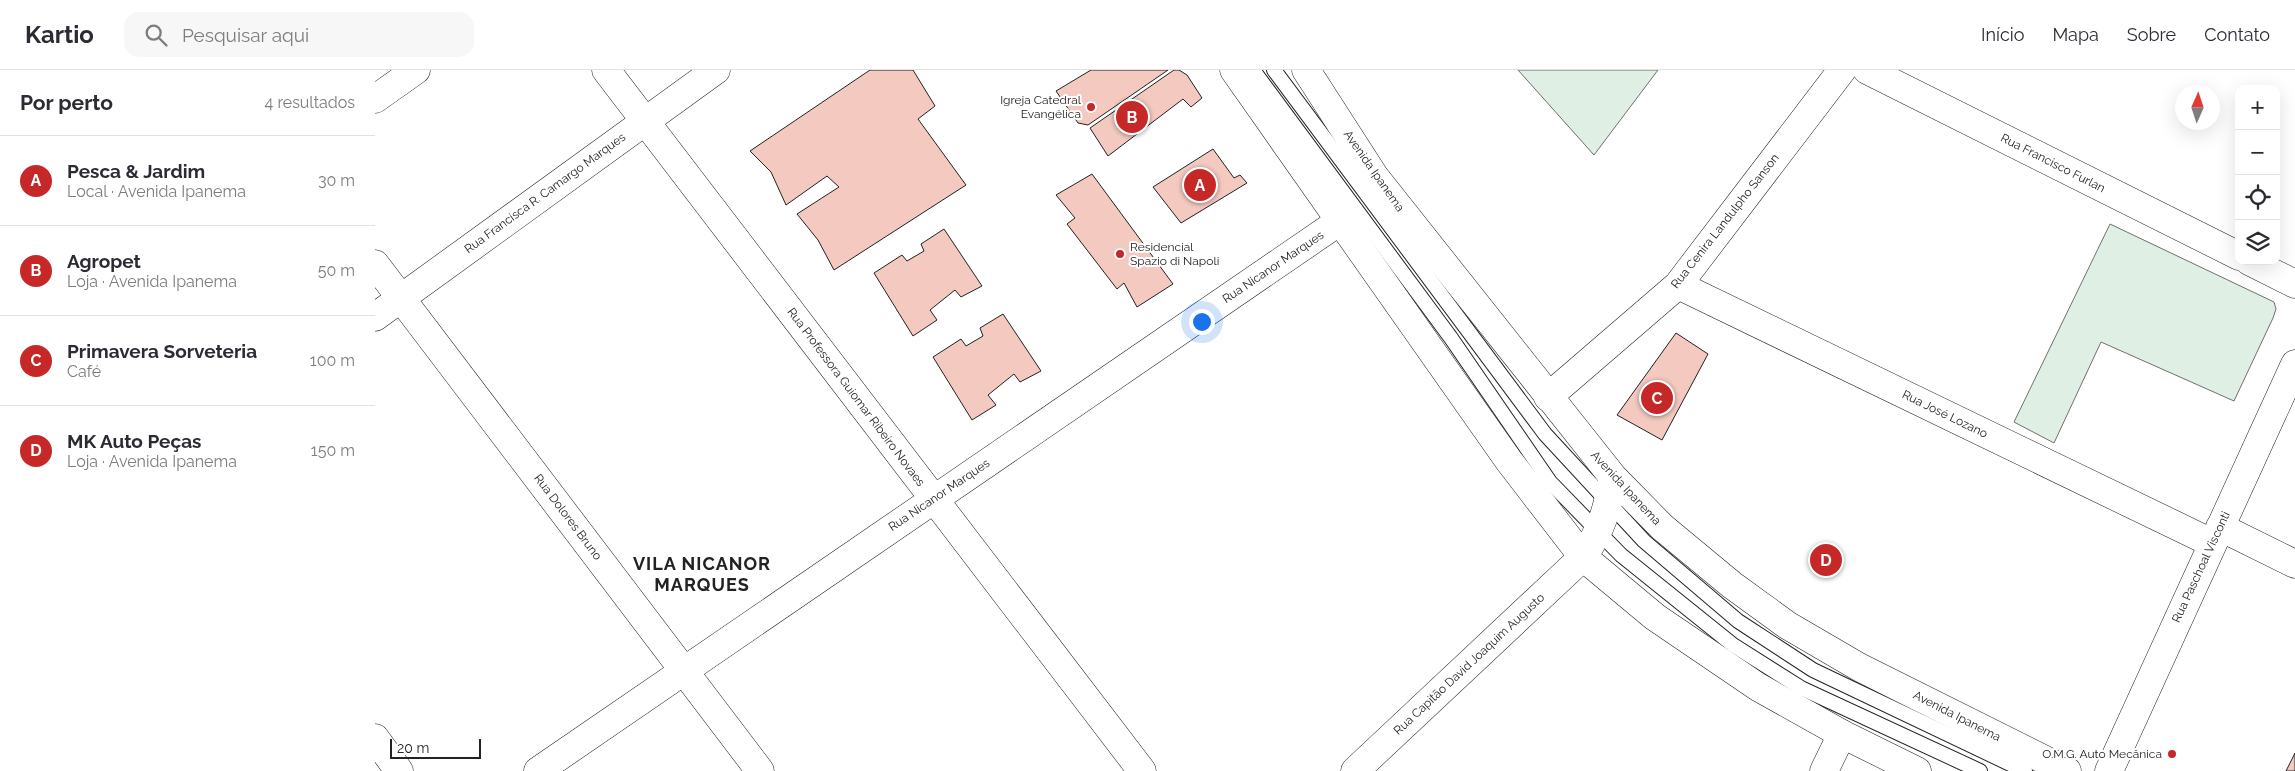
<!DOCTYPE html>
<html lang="pt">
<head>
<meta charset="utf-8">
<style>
  body { margin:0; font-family:Raleway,sans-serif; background:#f7f7f7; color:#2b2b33 }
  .controls { position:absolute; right:15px; top:15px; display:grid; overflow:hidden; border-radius:10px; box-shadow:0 5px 20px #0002 }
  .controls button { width:45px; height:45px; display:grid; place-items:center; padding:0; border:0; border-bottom:1px solid #e1e1e2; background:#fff; color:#2b2b33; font:25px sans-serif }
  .compass { position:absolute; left:1800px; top:15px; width:45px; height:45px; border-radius:50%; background:#fff; box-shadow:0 5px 20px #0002; rotate:3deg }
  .scale { position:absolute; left:15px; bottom:12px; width:91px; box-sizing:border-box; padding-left:5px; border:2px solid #222; border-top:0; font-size:14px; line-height:18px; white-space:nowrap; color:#222; -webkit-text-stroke:4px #fff; paint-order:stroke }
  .you { position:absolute; left:826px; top:251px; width:18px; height:18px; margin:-12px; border:4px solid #fff; border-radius:50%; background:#1a73e8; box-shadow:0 0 0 8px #1a73e833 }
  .badge { display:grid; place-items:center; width:32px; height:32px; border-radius:50%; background:#c62828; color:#fff; font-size:16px; font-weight:700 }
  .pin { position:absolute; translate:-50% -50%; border:2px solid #fff; box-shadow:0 1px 5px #0006 }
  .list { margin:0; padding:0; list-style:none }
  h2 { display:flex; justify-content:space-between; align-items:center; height:65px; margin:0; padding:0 20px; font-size:21px }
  h2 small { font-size:16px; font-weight:400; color:#7c7c81 }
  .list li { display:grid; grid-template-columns:32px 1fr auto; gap:15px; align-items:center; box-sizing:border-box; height:90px; padding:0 20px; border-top:1px solid #e1e1e2 }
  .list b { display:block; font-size:19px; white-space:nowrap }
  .list p { margin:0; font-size:16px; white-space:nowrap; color:#7c7c81 }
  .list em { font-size:16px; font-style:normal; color:#7c7c81 }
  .icon { flex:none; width:28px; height:28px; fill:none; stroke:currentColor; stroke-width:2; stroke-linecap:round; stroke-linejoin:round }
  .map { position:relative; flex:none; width:1920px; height:701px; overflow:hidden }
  header { display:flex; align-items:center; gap:30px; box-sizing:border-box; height:70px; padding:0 25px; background:#fff; border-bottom:1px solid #e1e1e2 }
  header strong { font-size:24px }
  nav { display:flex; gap:28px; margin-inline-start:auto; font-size:18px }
  .search { width:350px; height:45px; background:#f7f7f7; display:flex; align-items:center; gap:12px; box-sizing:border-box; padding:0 18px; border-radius:15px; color:#7c7c81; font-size:19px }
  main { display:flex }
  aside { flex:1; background:#fff }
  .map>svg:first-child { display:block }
  .green { fill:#e0efe3; stroke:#6f6f6f }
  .building { fill:#f3c9c0; stroke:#222 }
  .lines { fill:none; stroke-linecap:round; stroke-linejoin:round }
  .lane-casing { stroke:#222; stroke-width:16 }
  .street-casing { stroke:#222; stroke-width:29 }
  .secondary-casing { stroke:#222; stroke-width:29 }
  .primary-casing { stroke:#222; stroke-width:29 }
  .lane { stroke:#fff; stroke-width:14 }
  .street { stroke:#fff; stroke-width:28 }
  .secondary { stroke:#fff; stroke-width:28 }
  .primary { stroke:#fff; stroke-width:28 }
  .poi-dot { fill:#c62828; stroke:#fff; stroke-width:2 }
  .labels { text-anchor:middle; stroke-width:4; stroke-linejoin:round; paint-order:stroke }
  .poi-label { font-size:12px; fill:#222; stroke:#fff; text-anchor:end }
  .street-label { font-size:12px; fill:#222; stroke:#fff }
  .district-label { font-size:18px; font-weight:bold; letter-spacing:1px; fill:#222; stroke:#fff }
</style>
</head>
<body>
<header>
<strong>Kartio</strong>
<div class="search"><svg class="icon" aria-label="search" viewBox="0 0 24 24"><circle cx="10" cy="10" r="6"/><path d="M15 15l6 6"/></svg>Pesquisar aqui</div>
<nav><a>Início</a><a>Mapa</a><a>Sobre</a><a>Contato</a></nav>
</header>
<main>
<aside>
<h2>Por perto<small>4 resultados</small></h2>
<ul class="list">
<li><span class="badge">A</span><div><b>Pesca &amp; Jardim</b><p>Local · Avenida Ipanema</p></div><em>30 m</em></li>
<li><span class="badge">B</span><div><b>Agropet</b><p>Loja · Avenida Ipanema</p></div><em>50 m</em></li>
<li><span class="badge">C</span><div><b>Primavera Sorveteria</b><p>Café</p></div><em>100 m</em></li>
<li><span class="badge">D</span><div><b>MK Auto Peças</b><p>Loja · Avenida Ipanema</p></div><em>150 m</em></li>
</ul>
</aside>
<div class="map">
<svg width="1920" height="701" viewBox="0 0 1920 701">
  <rect width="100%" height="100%" fill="#fff"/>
  <path class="green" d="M 1143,0 L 1283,0 L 1219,85 Z
    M 1735,154 L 1899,232 L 1901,239 L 1898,248 L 1859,331 L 1726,272 L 1679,373 L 1639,352 Z"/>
  <path class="building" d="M 495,0 L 538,0 L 560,36 L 543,49 L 591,115 L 459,200 L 443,170 L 422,144 L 464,117 L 452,106 L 411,135 L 396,102 L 375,81 Z
    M 716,0 L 793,0 L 713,55 L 703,53 L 681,21 Z
    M 799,0 L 804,0 L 812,5 L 827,28 L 816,37 L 808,29 L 733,86 L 715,58 Z
    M 838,79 L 859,108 L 865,105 L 872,113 L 806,153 L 778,117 Z
    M 717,104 L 798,214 L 762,237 L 749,213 L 742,219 L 692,154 L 700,148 L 681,125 Z
    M 569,159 L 607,216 L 586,227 L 580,220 L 555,240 L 562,250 L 538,266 L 499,203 L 527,185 L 532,191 L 549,181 L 546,174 Z
    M 628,244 L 666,301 L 645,312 L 639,304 L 613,325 L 621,335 L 597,350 L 558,287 L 586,269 L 591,276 L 608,266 L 605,258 Z
    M 1301,263 L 1333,284 L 1287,370 L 1242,345 Z
    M 1920,683 L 1920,701 L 1911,701 Z"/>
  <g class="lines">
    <g class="lane-casing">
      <path id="lane" d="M 878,0 L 1076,268 L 1175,412 L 1246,485 L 1358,575 L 1426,618 L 1605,701
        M 899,0 L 1170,364 L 1269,471 L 1363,551 L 1438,600 L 1650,701"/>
    </g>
    <g class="street-casing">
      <path id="street" d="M 231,0 L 767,701
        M 1492,0 L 1864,186
        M 0,29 L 41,0
        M 1874,191 L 1920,214
        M 0,194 L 385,701
        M 1303,215 L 1837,473
        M 0,247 L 341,0
        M 1173,327 L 1303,215 L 1467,0
        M 1845,457 L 1920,494
        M 0,668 L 24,701
        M 1449,701 L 1467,664
        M 1734,701 L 1920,294"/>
    </g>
    <g class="secondary-casing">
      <path id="secondary" d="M 163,701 L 965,151
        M 980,701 L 1208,487"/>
    </g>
    <g class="primary-casing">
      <path id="primary" d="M 859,0 L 1134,391 L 1208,487 L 1280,547 L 1383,617 L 1467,664 L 1542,701
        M 931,0 L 1000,107 L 1238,407 L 1287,457 L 1357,515 L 1412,555 L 1484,597 L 1692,701
        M 1208,487 C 1227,458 1232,441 1238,407"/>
    </g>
    <use href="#lane" class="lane"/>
    <use href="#street" class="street"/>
    <use href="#secondary" class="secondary"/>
    <use href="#primary" class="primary"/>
  </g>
  <g class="poi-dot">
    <circle cx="716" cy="37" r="5"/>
    <circle cx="745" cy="184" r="5"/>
    <circle cx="1797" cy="684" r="5"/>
  </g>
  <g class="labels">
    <g class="poi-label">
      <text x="706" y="34">Igreja Catedral<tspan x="706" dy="14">Evangélica</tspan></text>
      <text x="755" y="181" text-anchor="start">Residencial<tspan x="755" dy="14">Spazio di Napoli</tspan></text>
      <text x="1787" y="688">O.M.G. Auto Mecânica</text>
    </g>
    <g class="street-label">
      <text transform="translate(1678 93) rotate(27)" y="4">Rua Francisco Furlan</text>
      <text transform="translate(999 101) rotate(55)" y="4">Avenida Ipanema</text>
      <text transform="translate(170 123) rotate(-36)" y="4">Rua Francisca R. Camargo Marques</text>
      <text transform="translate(1350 151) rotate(-52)" y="4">Rua Cenira Landulpho Sanson</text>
      <text transform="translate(898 197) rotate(-34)" y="4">Rua Nicanor Marques</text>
      <text transform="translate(481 327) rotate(53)" y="4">Rua Professora Guiomar Ribeiro Novaes</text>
      <text transform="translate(1570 344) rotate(26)" y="4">Rua José Lozano</text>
      <text transform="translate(1251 418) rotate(47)" y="4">Avenida Ipanema</text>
      <text transform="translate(564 425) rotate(-34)" y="4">Rua Nicanor Marques</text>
      <text transform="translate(193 447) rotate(53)" y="4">Rua Dolores Bruno</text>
      <text transform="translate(1826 497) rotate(-65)" y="4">Rua Paschoal Visconti</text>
      <text transform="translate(1094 594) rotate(-43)" y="4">Rua Capitão David Joaquim Augusto</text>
      <text transform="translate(1582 646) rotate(27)" y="4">Avenida Ipanema</text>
    </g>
    <g class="district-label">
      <text x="327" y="500">VILA NICANOR<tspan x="327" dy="21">MARQUES</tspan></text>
    </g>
  </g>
</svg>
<div class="controls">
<button>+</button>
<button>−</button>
<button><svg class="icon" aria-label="locate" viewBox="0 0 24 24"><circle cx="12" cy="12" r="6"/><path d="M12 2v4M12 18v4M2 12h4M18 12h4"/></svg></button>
<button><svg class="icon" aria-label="layers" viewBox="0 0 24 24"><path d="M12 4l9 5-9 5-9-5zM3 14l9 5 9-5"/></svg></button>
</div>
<svg class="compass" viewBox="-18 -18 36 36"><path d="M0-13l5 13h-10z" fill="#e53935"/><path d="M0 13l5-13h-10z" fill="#7c7c81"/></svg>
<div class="scale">20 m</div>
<div class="you"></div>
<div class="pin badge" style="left:825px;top:115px">A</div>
<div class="pin badge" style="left:757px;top:47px">B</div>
<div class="pin badge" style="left:1282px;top:328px">C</div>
<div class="pin badge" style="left:1451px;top:490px">D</div>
</div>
</main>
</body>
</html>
